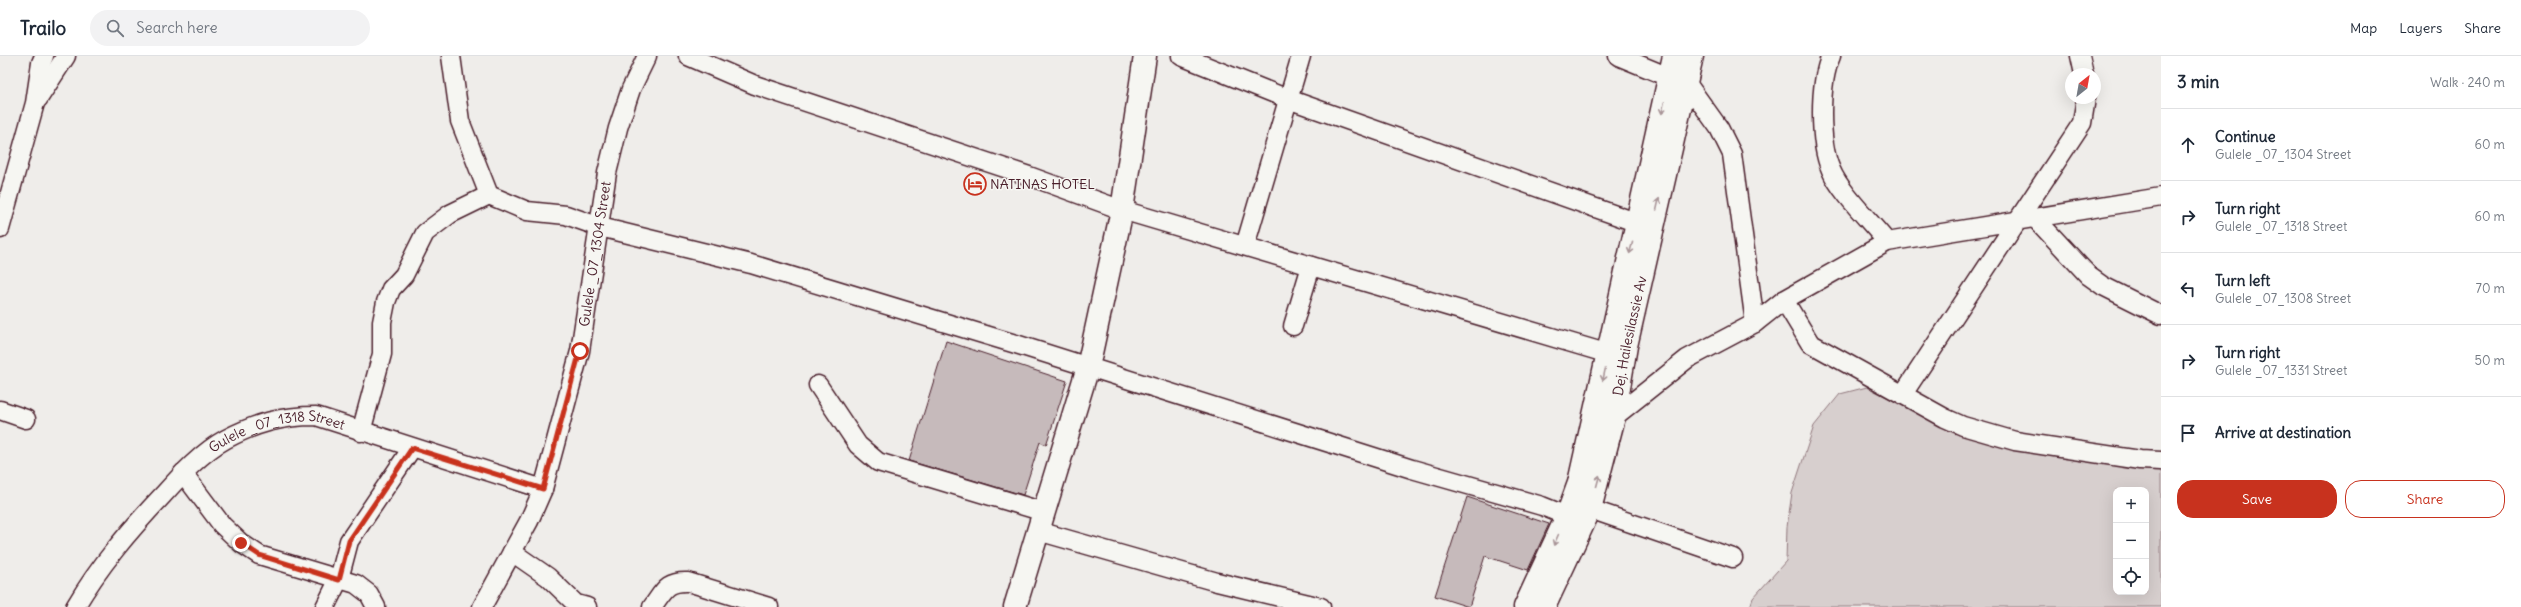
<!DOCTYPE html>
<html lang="en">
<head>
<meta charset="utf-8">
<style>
  body { margin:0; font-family:Delius,sans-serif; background:#f2f2f3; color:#1f2937 }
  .controls { position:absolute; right:12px; bottom:12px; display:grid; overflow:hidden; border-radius:8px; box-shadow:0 4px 16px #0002 }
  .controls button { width:36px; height:36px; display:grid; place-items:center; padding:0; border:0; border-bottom:1px solid #e0e1e3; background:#fff; color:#1f2937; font:20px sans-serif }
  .compass { position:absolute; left:2065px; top:12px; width:36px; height:36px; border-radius:50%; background:#fff; box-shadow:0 4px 16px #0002; rotate:31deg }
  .stop { position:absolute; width:12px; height:12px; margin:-9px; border:3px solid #c8321e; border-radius:50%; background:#fff }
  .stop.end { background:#c8321e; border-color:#fff; box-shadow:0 1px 4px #0008 }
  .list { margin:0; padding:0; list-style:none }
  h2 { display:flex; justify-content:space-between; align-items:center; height:52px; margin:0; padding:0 16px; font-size:17px }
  h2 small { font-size:13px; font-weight:400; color:#747a83 }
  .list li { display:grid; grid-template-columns:26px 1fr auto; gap:12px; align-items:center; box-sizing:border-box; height:72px; padding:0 16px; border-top:1px solid #e0e1e3 }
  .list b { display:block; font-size:15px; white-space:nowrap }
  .list p { margin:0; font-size:13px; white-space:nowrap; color:#747a83 }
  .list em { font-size:13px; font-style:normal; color:#747a83 }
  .actions { display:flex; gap:8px; padding:12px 16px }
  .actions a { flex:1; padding:9px 0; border:1px solid #c8321e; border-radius:16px; text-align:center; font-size:14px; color:#c8321e }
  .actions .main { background:#c8321e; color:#fff }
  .icon { flex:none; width:22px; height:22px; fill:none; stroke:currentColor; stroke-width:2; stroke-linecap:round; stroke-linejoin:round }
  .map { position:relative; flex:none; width:2161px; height:551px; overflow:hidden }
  header { display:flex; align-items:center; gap:24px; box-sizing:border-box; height:56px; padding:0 20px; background:#fff; border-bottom:1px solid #e0e1e3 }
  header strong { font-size:19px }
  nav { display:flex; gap:22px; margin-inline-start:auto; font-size:14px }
  .search { width:280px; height:36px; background:#f2f2f3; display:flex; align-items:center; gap:10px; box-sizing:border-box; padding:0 14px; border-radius:22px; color:#747a83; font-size:15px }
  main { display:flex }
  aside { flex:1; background:#fff }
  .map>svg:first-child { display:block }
  .green { fill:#d7cfce; stroke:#90777c; fill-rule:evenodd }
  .building { fill:#c6babb; stroke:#4a1f2b }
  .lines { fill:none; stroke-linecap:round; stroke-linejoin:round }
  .street-casing { stroke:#4a1f2b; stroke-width:21 }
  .secondary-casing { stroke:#4a1f2b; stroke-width:25 }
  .street { stroke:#f6f6f2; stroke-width:18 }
  .secondary { stroke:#f6f6f2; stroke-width:22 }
  .oneway { stroke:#a99598 }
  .route { stroke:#c8321e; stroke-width:5 }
  .labels { text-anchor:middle; stroke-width:3; stroke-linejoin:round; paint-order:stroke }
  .poi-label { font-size:14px; fill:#4a1f2b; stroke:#f6f6f2; text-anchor:start }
  .street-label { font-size:14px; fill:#4a1f2b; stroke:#f6f6f2 }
</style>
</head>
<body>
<header>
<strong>Trailo</strong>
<div class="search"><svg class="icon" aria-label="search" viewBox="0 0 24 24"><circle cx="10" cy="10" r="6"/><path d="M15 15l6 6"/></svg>Search here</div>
<nav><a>Map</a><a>Layers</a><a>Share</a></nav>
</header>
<main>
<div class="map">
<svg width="2161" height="551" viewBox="0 0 2161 551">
  <rect width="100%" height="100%" fill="#efedea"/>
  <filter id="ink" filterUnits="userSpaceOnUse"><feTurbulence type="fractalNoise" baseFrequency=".025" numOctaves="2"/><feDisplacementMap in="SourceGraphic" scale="8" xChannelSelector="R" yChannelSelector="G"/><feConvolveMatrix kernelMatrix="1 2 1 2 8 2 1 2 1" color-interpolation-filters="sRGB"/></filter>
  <g filter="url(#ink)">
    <path class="green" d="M 1867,331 L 1916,356 L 2161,409 L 2161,551 L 1750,551 L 1753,542 L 1786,505 L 1787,471 L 1792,437 L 1814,370 L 1840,338 ZM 2116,434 L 2146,434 L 2146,536 L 2116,536 Z"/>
    <path class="building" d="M 946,285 L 1067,325 L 1046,389 L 1040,386 L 1023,439 L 909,405 Z
      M 1467,441 L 1549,468 L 1528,514 L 1485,500 L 1469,551 L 1435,540 Z"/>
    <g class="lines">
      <g class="street-casing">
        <g id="street">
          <path d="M 451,0 L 460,65 L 489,139 L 527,155 L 566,159 L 600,171 L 751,208 L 1019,289 L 1412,413 L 1542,450 L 1567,460"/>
          <path d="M 688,0 L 755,29 L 1029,120 L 1122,154 L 1609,298"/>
          <path d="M 1181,0 L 1288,43 L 1638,167"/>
          <path d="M 1618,0 L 1669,21"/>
          <path d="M 1831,0 C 1819,27 1819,87 1831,114 C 1840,136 1871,166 1887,186"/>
          <path d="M 2080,0 L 2084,18"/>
          <path d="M 1686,26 L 1719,72 L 1732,98 L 1755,267"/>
          <path d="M 38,43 L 66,0"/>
          <path d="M 2035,162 L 2089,220 L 2103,230 L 2161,259"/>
          <path d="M 0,173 L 35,47 L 41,7 L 44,0"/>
          <path d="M 1245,190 L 1301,0"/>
          <path d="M 1784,244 L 1810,287 L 1945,362 L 1963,370 L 2015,385 L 2140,404 L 2161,405"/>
          <path d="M 1293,270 L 1311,210"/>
          <path d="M 818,329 L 858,389 L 878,406 L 1044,456"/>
          <path d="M 1903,338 L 2082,67 L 2086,42"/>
          <path d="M 0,354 L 26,363"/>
          <path d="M 1614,361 L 1687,303 L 1755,267 L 1784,244 L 1887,186 L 2161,141"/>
          <path d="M 361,376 L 382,298 L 382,266 L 386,246 L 391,233 L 404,219 L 425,177 L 450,158 L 489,139"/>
          <path d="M 183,417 L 222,469 L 241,487 L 259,499 L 356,528 L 369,538 L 376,551"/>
          <path d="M 1590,453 L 1733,502"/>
          <path d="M 1038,475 L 1217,526 L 1321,551"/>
          <path d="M 512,496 L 548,521 L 576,548 L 587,551"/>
          <path id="s1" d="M 75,551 C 100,509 129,475 163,439 C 181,419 202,396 226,383 C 256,367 282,360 316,360 L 543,433"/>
          <path d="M 325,551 L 339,523 L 349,485 L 412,392"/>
          <path id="s2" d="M 482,551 L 529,465 L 543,433 L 580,295 L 607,117 L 618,72 L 631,33 L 647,0"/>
          <path d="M 652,551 C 664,535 666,525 688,526 L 769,551"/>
        </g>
      </g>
      <g class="secondary-casing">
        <g id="secondary">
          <path d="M 1015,551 L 1088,311 L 1122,154 L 1145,0"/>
          <path d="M 1525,551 L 1567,460 L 1579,427 L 1674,0"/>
          <path id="s3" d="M 1544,551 L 1590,453 L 1614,361 L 1626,290 L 1692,0"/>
        </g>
      </g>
      <use href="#street" class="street"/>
      <use href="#secondary" class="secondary"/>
    </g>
    <defs><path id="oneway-shaft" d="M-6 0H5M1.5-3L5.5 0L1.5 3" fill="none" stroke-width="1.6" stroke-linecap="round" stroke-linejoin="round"/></defs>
    <g class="oneway">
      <use href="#oneway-shaft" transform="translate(1663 52) rotate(102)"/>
      <use href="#oneway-shaft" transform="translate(1658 148) rotate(-77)"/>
      <use href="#oneway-shaft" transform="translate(1631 192) rotate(105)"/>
      <use href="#oneway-shaft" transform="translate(1604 319) rotate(102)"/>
      <use href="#oneway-shaft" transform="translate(1598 425) rotate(-75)"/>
      <use href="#oneway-shaft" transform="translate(1556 484) rotate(114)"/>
    </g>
  </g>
  <g class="lines" filter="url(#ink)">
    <path class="route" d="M 241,487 L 259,499 L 339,524 L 349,485 L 412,392 L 543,433 L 580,295"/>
  </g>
  <defs>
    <g id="hotel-ring" transform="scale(1.15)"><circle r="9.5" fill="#f6f6f2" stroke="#c8321e" stroke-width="1.5"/><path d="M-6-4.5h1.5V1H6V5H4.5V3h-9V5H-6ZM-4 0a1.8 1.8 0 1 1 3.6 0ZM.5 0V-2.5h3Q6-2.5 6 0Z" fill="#c8321e"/></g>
  </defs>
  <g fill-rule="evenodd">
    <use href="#hotel-ring" x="975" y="128"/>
  </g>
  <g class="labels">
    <g class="poi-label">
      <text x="990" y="133">NATINAS HOTEL</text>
    </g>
    <g class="street-label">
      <text dy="5" stroke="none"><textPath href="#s2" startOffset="374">Gulele _07_1304 Street</textPath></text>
      <text dy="5" stroke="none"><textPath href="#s3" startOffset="286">Dej. Hailesilassie Av</textPath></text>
      <text dy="5" stroke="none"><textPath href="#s1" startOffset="280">Gulele _07_1318 Street</textPath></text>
    </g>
  </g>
</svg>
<div class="controls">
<button>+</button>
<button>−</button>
<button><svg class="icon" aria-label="locate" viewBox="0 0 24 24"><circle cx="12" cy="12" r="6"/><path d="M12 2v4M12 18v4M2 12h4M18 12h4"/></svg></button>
</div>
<svg class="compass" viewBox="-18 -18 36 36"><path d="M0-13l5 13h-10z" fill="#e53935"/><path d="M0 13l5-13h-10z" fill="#747a83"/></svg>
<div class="stop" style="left:580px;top:295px"></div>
<div class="stop end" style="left:241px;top:487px"></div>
</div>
<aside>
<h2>3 min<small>Walk · 240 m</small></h2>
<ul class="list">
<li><svg class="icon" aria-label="ahead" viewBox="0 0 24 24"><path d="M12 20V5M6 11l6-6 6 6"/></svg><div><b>Continue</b><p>Gulele _07_1304 Street</p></div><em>60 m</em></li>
<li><svg class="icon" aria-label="right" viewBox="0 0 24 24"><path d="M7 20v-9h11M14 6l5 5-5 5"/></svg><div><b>Turn right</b><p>Gulele _07_1318 Street</p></div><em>60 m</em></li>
<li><svg class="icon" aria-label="left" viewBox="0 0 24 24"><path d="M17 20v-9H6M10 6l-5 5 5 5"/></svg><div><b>Turn left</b><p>Gulele _07_1308 Street</p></div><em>70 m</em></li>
<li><svg class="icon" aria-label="right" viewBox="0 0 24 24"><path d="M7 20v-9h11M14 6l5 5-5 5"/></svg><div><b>Turn right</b><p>Gulele _07_1331 Street</p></div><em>50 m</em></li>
<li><svg class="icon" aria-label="arrive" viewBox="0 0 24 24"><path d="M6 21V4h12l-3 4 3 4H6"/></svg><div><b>Arrive at destination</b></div></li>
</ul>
<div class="actions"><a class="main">Save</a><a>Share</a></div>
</aside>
</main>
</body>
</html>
